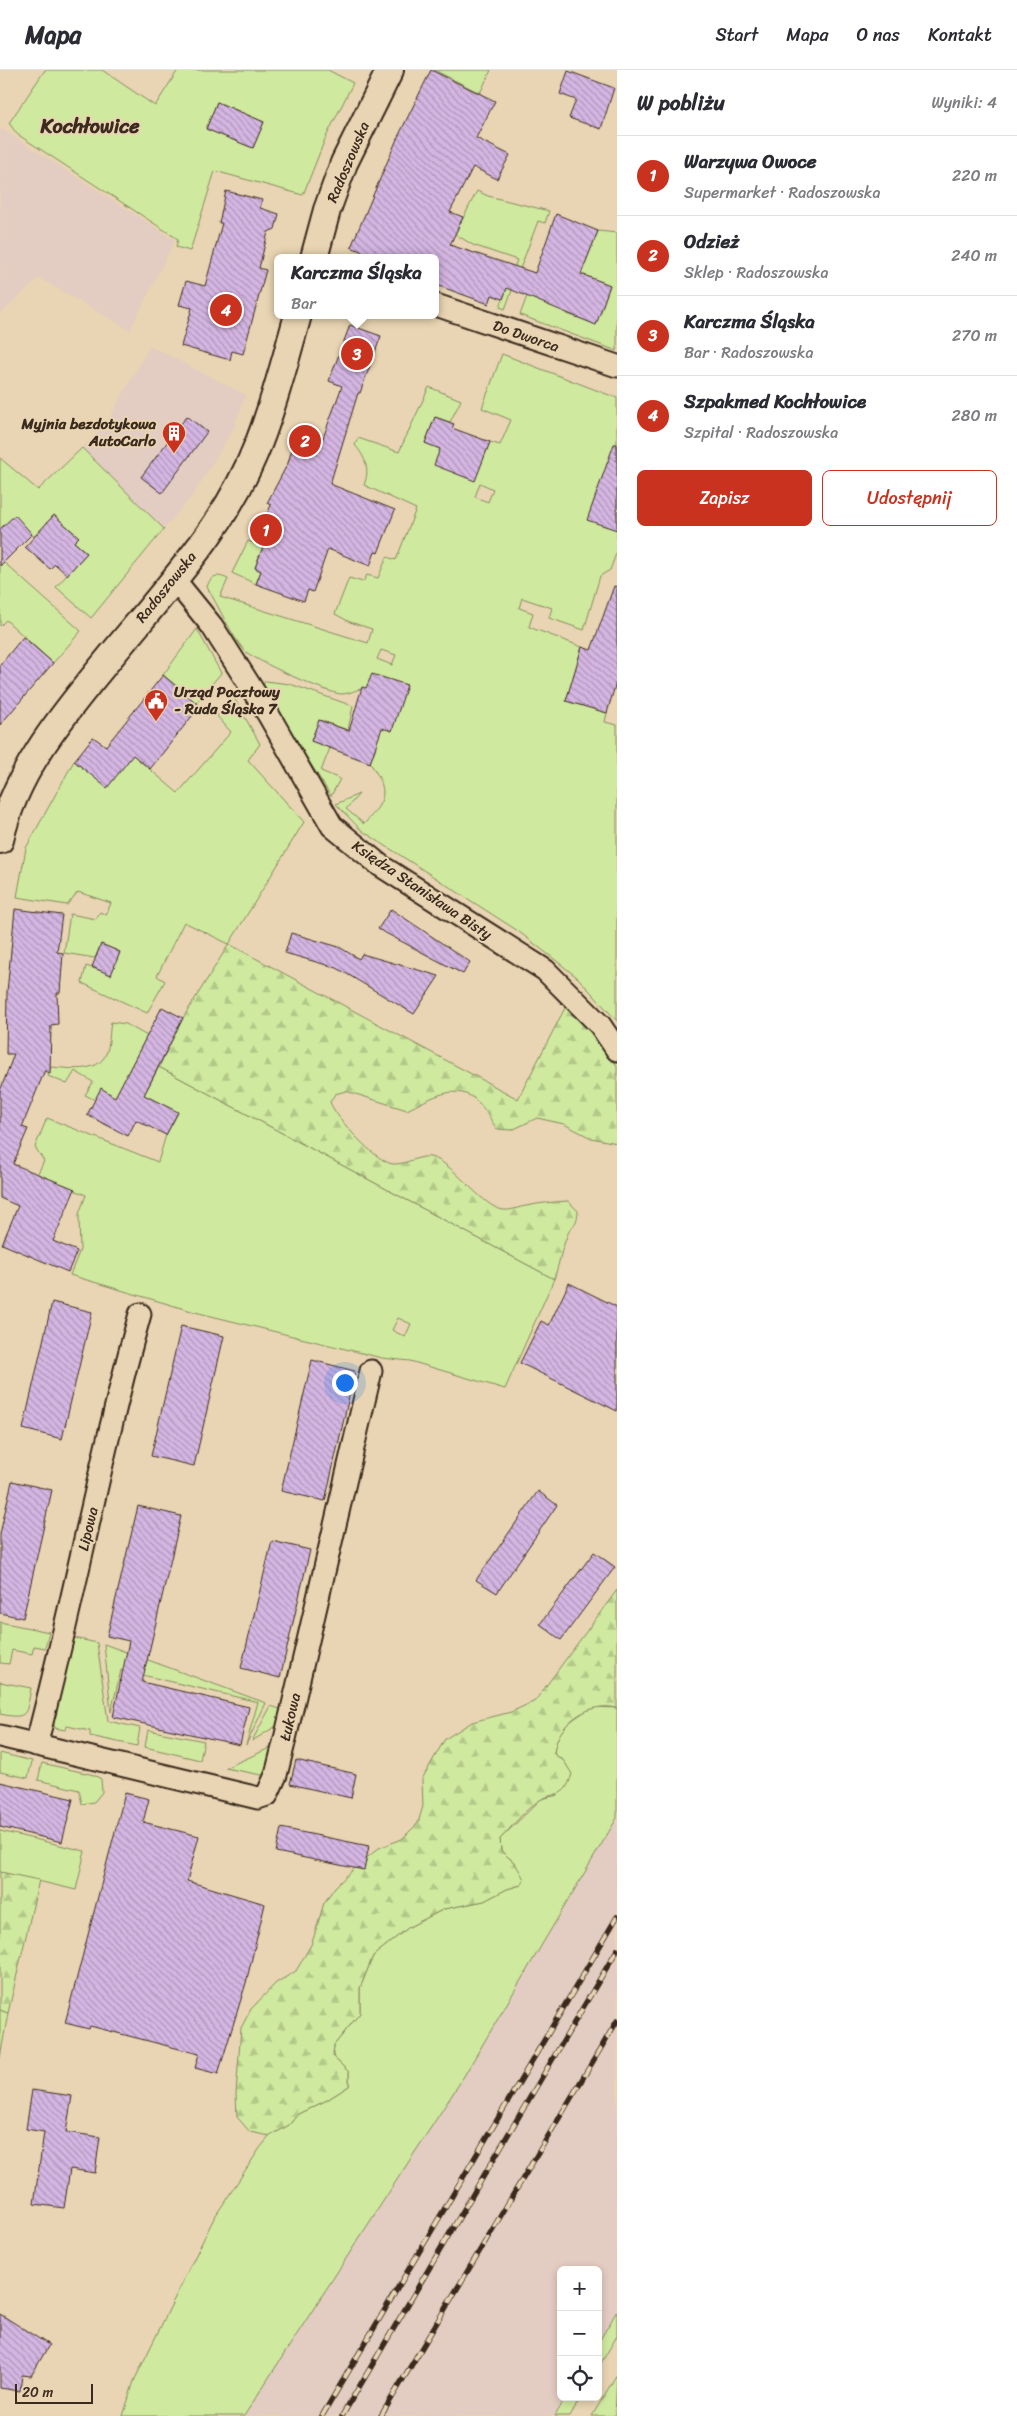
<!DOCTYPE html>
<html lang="pl">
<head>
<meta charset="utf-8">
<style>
  body { margin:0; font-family:Sriracha,sans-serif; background:#f7f7f7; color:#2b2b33 }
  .controls { position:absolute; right:15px; bottom:15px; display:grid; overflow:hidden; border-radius:8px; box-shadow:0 2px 8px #0003 }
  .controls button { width:45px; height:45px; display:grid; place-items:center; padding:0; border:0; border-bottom:1px solid #e1e1e2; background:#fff; color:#2b2b33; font:25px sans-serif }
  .scale { position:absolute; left:15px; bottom:12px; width:78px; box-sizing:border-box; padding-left:5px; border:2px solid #3b2a1e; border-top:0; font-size:14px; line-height:18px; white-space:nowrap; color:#3b2a1e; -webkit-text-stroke:4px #e9d5b3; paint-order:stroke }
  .you { position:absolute; left:344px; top:1312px; width:18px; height:18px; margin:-12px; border:4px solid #fff; border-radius:50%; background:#1a73e8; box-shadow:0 0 0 8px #1a73e833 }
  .badge { display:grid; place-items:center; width:32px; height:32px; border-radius:50%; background:#c8321e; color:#fff; font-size:16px; font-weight:700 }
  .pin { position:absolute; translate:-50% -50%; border:2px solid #fff; box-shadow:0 1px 5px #0006 }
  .popup { position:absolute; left:274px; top:184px; width:165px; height:65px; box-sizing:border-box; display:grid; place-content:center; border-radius:8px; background:#fff; filter:drop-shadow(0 1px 4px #0005); font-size:16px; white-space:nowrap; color:#7c7c81 }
  .popup b { font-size:19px; color:#2b2b33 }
  .popup::after { content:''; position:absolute; left:50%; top:100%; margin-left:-10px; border:10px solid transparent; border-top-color:#fff }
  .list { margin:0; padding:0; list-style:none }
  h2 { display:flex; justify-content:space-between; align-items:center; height:65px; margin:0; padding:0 20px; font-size:21px }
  h2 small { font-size:16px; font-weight:400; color:#7c7c81 }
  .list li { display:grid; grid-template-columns:32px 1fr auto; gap:15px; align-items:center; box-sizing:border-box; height:80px; padding:0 20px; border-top:1px solid #e1e1e2 }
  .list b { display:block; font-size:19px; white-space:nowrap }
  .list p { margin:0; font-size:16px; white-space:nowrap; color:#7c7c81 }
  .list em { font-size:16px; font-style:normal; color:#7c7c81 }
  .actions { display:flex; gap:10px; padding:15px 20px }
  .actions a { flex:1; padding:11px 0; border:1px solid #c8321e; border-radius:8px; text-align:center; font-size:18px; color:#c8321e }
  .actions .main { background:#c8321e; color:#fff }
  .icon { flex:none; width:28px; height:28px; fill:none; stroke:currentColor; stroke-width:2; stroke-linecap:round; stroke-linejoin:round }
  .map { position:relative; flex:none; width:617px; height:2346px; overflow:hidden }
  header { display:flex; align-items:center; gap:30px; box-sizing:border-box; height:70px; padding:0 25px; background:#fff; border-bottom:1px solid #e1e1e2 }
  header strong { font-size:24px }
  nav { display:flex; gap:28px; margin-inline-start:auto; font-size:18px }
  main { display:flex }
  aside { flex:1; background:#fff }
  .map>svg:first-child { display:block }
  .built { fill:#e3ccc1 }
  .green { fill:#cfe99f; stroke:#858a5e; fill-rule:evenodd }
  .forest { fill:url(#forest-firs); stroke:#858a5e }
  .building { fill:url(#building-back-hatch); stroke:#3b2a1e }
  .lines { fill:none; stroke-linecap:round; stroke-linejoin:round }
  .minor-casing { stroke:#3b2a1e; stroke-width:25 }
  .tertiary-casing { stroke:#3b2a1e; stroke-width:30 }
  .minor { stroke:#e9d5b3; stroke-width:21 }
  .tertiary { stroke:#e9d5b3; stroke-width:26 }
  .rail-casing { stroke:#3b2a1e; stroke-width:5.5 }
  .rail { stroke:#e9d5b3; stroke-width:4; stroke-dasharray:11; stroke-linecap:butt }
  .labels { text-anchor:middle; stroke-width:4; stroke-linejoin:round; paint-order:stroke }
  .street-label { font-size:15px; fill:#3b2a1e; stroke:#e9d5b3 }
  .poi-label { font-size:15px; font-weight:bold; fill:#3b2a1e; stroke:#e9d5b3; text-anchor:end }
  .district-label { font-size:20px; font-weight:bold; fill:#3b2a1e; stroke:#e9d5b3 }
</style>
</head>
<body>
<header>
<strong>Mapa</strong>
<nav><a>Start</a><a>Mapa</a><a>O nas</a><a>Kontakt</a></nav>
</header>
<main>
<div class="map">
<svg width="617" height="2346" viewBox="0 0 617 2346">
  <defs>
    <pattern id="forest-firs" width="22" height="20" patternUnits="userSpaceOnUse" patternTransform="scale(1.25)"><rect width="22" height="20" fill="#cfe99f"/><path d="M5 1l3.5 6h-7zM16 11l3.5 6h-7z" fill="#b3c888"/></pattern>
    <pattern id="building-back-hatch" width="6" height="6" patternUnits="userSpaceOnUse" patternTransform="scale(1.25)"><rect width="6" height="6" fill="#d5b6e3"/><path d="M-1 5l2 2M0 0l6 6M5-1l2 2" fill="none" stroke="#ae94b7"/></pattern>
  </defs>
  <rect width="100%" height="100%" fill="#e9d5b3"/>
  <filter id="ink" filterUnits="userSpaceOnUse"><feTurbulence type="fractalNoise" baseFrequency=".02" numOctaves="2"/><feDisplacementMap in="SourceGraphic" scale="10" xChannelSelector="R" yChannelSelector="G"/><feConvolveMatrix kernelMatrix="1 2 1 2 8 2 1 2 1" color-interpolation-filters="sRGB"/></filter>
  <g filter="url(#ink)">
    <path class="built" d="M 0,58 L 175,170 L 130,260 L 39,208 L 0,244 Z
      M 150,276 L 246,325 L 233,359 L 195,422 L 164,459 L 82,378 L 106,354 Z
      M 617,1748 L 617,2241 L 598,2273 L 598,2200 L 561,2200 L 561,2327 L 566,2327 L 555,2346 L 244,2346 L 461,2011 Z"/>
    <path class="green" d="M 45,0 L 102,0 L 155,36 L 178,0 L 328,0 L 353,13 L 325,69 L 303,125 L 215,101 L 190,181 L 176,177 L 178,169 L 17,64 L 9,53 ZM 217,32 L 264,52 L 253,78 L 206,59 Z
      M 434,0 L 491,0 L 480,23 Z
      M 477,121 L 488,126 L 549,141 L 545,153 L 538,151 L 505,239 L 500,237 L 517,190 L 473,175 L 455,164 Z
      M 598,161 L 617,163 L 617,281 L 520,245 L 527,226 L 568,242 L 567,244 L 596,254 L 610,215 L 581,204 Z
      M 502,284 L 617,328 L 617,481 L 610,500 L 600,506 L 584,560 L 549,548 L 552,538 L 522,528 L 519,538 L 533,543 L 529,557 L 582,577 L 566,631 L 607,643 L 605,652 L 617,655 L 617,951 L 578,908 L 558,892 L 518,861 L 361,760 L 336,734 L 359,724 L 346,739 L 364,754 C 386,730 390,722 370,693 L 376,677 L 362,672 L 370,620 C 358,616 353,624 341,624 C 329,624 251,589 244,580 C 231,565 218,535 207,517 C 211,505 217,504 228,509 L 220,527 L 368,573 L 372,559 L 350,552 L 335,544 L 349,508 L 363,512 L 367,505 L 378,508 L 387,487 L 396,490 L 416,439 L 364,415 C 370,400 366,388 355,375 L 358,368 L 399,382 L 429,317 L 461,330 L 450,352 L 435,347 L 425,373 L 481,395 L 490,372 L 500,375 L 511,350 L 482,338 ZM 480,413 L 493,419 L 488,432 L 475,427 ZM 381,580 L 396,585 L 392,595 L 377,589 Z
      M 82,378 L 164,459 L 91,548 L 56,517 L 87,483 L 74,472 L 78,467 L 54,445 L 35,466 L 0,459 L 0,388 L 38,420 Z
      M 248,471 L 269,479 L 266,488 L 259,486 L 255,498 L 261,501 L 256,514 L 232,503 Z
      M 0,489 L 81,561 L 53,593 L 6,550 L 0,556 Z
      M 197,559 L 221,603 L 196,633 L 163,605 Z
      M 265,611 L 290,614 L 353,636 L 348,660 L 319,650 L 311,671 L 330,678 L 321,701 L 340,709 L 331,726 L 262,617 Z
      M 233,626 L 260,674 L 248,690 L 304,752 L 229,874 L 184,852 L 157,906 L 165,911 L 147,943 L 82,913 L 86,896 L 111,904 L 120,882 L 101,874 L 95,888 L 64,883 L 70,844 L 96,849 L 100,842 L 106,845 L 111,833 L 78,822 L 67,835 L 17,827 L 26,778 L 74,691 L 133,685 L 178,723 L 231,662 L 217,646 Z
      M 111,952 L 126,954 L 147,966 L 110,1037 L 85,1025 L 93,1012 L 75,1001 L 67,1014 L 48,1006 L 51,997 C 67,998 98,1004 106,984 C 110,975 109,962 111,952 Z
      M 159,997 L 554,1209 L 505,1319 L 410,1291 L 382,1288 L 195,1242 L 70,1205 L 80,1180 L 79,1144 L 86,1125 L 37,1105 L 44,1091 L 35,1077 L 47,1048 L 158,1092 L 166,1065 L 178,1043 L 144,1025 ZM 398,1248 L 411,1254 L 405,1267 L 392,1260 Z
      M 0,1552 L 49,1562 L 45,1578 L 34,1576 L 32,1584 L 12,1580 L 9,1594 L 0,1593 Z
      M 70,1567 L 97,1573 L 108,1651 L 140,1658 L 137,1676 L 90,1666 L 90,1661 L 67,1656 L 65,1660 L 55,1658 L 52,1648 Z
      M 104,1574 L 266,1633 L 246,1675 L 258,1632 L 121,1600 L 111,1642 Z
      M 0,1612 L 31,1618 C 26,1644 29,1650 0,1644 Z
      M 271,1636 L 285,1641 L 281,1653 L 252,1671 Z
      M 592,1637 L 617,1638 L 617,1748 L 461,2011 L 244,2346 L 123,2346 L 134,2311 L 214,2148 L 260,2078 L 270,2066 L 289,2055 L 298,2044 L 327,2030 L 349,2016 L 349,2002 L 333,1987 L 334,1975 L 360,1943 L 360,1918 L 373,1886 L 409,1857 L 444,1839 L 484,1831 L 507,1819 L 521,1815 L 515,1793 L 501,1781 L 500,1769 L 541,1729 L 558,1725 L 564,1691 L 554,1684 C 556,1658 572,1650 592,1637 Z
      M 148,1660 L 204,1671 L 200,1690 L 145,1677 Z
      M 279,1674 L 267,1706 L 225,1698 Z
      M 0,1683 L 32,1691 L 28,1708 L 0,1702 Z
      M 42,1693 L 94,1705 L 101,1709 L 102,1722 L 94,1732 L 82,1734 L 79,1720 L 38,1710 Z
      M 0,1761 L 85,1781 L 76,1820 L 0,1802 Z
      M 0,1940 L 8,1943 L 0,1988 Z
      M 617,2241 L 617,2266 L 598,2298 L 598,2273 Z
      M 617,2304 L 615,2346 L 592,2346 Z
      M 566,2327 L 581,2327 L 570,2346 L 555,2346 Z"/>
    <path class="forest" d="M 229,874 L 518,1029 L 566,936 L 606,977 L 617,996 L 617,1073 L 591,1068 L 564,1054 L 537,1048 L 512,1060 L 497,1059 C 491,1051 486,1040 479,1033 C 458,1010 429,1029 407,1040 L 346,1021 L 335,1024 L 330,1032 C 335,1047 377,1093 393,1094 C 407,1095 421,1083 434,1088 C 456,1096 484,1139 504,1140 C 510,1141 519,1137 526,1136 C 540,1133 553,1132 568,1131 L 578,1141 C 577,1158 571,1154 567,1166 C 561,1180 559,1195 554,1209 L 159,997 L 183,948 Z
      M 617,1520 L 617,1638 C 588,1631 556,1654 554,1684 L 564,1691 L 572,1704 C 564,1730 558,1720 540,1730 C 525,1739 512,1757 500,1769 L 501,1781 L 515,1793 L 524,1809 L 521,1815 L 507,1819 L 484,1831 L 444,1839 L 409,1857 L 373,1886 L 360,1918 L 360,1943 L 334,1975 L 333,1987 L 349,2002 L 349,2016 L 327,2030 L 298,2044 L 289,2055 L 270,2066 L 250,2062 L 237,2047 L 236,2024 L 241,1958 L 251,1939 L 276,1913 L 296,1901 L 312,1873 L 324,1833 L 335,1817 L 359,1794 L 379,1778 L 402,1769 L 418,1753 L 423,1736 L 422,1709 L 445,1669 L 472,1652 L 511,1642 L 535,1631 Z
      M 0,1802 L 39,1810 L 8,1943 L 0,1940 Z"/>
    <path class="building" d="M 431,0 L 495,31 L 476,68 L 510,85 L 497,109 L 473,97 L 450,142 L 463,147 L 450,175 L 535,203 L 556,144 L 598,161 L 581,204 L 610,215 L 596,255 L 507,218 L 503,229 L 492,225 L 489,234 L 436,215 L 436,188 L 377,188 L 351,177 L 397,69 Z
      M 568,1 L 614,18 L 601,59 L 569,48 L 576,30 L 560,24 Z
      M 217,32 L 264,52 L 253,78 L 206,59 Z
      M 226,121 L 262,130 L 260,138 L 279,144 L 275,159 L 268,162 L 259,198 L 266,200 L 243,284 L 232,281 L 230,290 L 181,276 L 192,238 L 179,235 L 186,211 L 205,216 L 222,153 L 219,153 Z
      M 350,255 L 381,266 L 360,323 L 358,323 L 330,414 L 395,440 L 378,483 L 375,482 L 370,496 L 328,479 L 313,522 L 308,520 L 304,531 L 256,514 L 261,501 L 255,498 L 267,466 L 259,463 L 271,435 L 267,433 L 288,393 L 298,358 L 323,368 L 342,316 L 329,311 Z
      M 187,346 L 207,362 L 162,423 L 141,407 Z
      M 435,347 L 454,354 L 452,358 L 490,372 L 475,411 L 434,395 L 440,379 L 425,373 Z
      M 614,374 L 617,374 L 617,460 L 587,450 Z
      M 15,445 L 32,464 L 0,496 L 0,459 Z
      M 54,445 L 79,467 L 74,472 L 87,483 L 67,505 L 55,494 L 50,499 L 25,477 Z
      M 614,516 L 617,517 L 617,609 L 607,643 L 566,631 L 582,577 L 591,580 Z
      M 23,567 L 53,593 L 0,655 L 0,595 Z
      M 372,604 L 407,615 L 392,661 L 382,658 L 370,693 L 311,671 L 319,650 L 349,661 L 362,617 L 366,618 Z
      M 163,605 L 200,636 L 150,699 L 133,685 L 107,718 L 74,691 L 93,667 L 106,676 Z
      M 15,839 L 62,845 L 57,882 L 63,883 L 60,923 L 57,923 L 58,954 L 51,955 L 50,1004 L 45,1000 L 22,1057 L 28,1059 L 13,1094 L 75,1119 L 53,1171 L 77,1181 L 68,1202 L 2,1174 L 18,1136 L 0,1128 L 0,1021 L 14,984 L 6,984 L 7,922 Z
      M 391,839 L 470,892 L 463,904 L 378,859 Z
      M 291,863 L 339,877 L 359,889 L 362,884 L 439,906 L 414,944 L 337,898 L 285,883 Z
      M 101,874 L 120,882 L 111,905 L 92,897 Z
      M 162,937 L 183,948 L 144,1025 L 178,1042 L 166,1065 L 136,1050 L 128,1066 L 87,1045 L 101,1018 L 115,1027 Z
      M 569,1213 L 617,1237 L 617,1341 L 520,1293 L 541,1251 L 549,1255 Z
      M 52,1232 L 92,1242 L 62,1369 L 23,1359 Z
      M 181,1256 L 224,1266 L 194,1396 L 151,1386 Z
      M 312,1290 L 355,1301 L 325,1431 L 281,1421 Z
      M 12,1411 L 52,1420 L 23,1548 L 0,1543 L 0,1464 Z
      M 538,1421 L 557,1435 L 497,1523 L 476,1510 Z
      M 138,1436 L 181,1446 L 142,1612 L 249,1637 L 240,1675 L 113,1647 L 129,1571 L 107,1566 Z
      M 272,1471 L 310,1480 L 280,1608 L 241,1598 Z
      M 594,1482 L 615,1497 L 561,1570 L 540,1554 Z
      M 296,1690 L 356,1704 L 351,1728 L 290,1714 Z
      M 0,1712 L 73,1729 L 62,1772 L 0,1757 Z
      M 125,1723 L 149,1729 L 143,1752 L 199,1766 L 187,1811 L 265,1834 L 246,1913 L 218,2004 L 195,1998 L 199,1984 L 90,1956 L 89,1959 L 65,1953 Z
      M 281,1758 L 369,1776 L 364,1800 L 276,1782 Z
      M 32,2020 L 72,2026 L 66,2062 L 100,2067 L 95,2103 L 70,2099 L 64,2138 L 34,2134 L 44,2062 L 26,2059 Z
      M 0,2244 L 49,2275 L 31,2306 L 22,2305 L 20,2321 L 0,2318 Z"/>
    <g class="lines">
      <g class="minor-casing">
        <path id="minor" d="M 436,235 L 617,296
          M 173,508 L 212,556 L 268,644 L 332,756 L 381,796 L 545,900 L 600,955 L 617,980
          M 0,1666 L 258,1728 L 267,1725 L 276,1705 L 285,1669 L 371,1301
          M 36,1675 C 74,1532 100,1386 140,1244"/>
      </g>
      <g class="tertiary-casing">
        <path id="tertiary" d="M 314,188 L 327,140 L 344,93 L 390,0
          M 0,770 C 14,706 57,652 98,602 C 134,557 173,514 207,467 C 260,394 274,330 298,245"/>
      </g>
      <use href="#minor" class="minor"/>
      <use href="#tertiary" class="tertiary"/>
      <g class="rail-casing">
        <path id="rail" d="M 322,2346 L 617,1847
          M 342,2346 L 617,1880
          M 381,2346 L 617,1951"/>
      </g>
      <use href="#rail" class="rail"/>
    </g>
  </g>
  <defs>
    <g id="building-pin" transform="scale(1.25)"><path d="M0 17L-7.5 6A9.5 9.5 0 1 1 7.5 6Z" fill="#c8321e" stroke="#e9d5b3"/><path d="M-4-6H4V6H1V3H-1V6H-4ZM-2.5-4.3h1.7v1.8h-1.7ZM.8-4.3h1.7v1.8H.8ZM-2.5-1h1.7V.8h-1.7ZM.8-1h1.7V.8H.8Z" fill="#fff"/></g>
    <g id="civic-pin" transform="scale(1.25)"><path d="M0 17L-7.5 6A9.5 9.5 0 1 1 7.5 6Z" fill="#c8321e" stroke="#e9d5b3"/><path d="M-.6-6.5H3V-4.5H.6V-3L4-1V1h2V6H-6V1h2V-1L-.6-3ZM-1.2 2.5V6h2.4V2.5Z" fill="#fff"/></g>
  </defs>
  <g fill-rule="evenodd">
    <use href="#building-pin" x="174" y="363"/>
    <use href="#civic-pin" x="156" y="631"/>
  </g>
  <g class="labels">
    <g class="street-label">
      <text transform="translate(348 92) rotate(-67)" y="5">Radoszowska</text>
      <text transform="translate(526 266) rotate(19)" y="5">Do Dworca</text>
      <text transform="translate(166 517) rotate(-51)" y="5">Radoszowska</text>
      <text transform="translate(422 820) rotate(34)" y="5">Księdza Stanisława Bisty</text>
      <text transform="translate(88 1459) rotate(-77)" y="5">Lipowa</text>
      <text transform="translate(290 1647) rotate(-77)" y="5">Łukowa</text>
    </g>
    <g class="poi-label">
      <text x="156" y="359">Myjnia bezdotykowa<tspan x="156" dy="17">AutoCarlo</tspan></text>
      <text x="174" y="627" text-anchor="start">Urząd Pocztowy<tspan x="174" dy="17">- Ruda Śląska 7</tspan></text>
    </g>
    <g class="district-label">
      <text x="90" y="63">Kochłowice</text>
    </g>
  </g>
</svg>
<div class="controls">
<button>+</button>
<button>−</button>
<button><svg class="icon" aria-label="locate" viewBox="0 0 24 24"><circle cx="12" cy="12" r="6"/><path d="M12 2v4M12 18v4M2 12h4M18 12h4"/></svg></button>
</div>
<div class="scale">20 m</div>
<div class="you"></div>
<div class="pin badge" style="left:266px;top:460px">1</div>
<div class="pin badge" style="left:305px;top:371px">2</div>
<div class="pin badge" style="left:357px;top:284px">3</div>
<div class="popup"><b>Karczma Śląska</b>Bar</div>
<div class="pin badge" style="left:226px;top:240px">4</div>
</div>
<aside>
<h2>W pobliżu<small>Wyniki: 4</small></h2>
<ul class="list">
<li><span class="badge">1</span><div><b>Warzywa Owoce</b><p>Supermarket · Radoszowska</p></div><em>220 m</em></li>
<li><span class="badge">2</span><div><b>Odzież</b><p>Sklep · Radoszowska</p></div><em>240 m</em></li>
<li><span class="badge">3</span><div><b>Karczma Śląska</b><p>Bar · Radoszowska</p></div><em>270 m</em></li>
<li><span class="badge">4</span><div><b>Szpakmed Kochłowice</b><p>Szpital · Radoszowska</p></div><em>280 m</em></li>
</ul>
<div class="actions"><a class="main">Zapisz</a><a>Udostępnij</a></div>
</aside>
</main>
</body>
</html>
